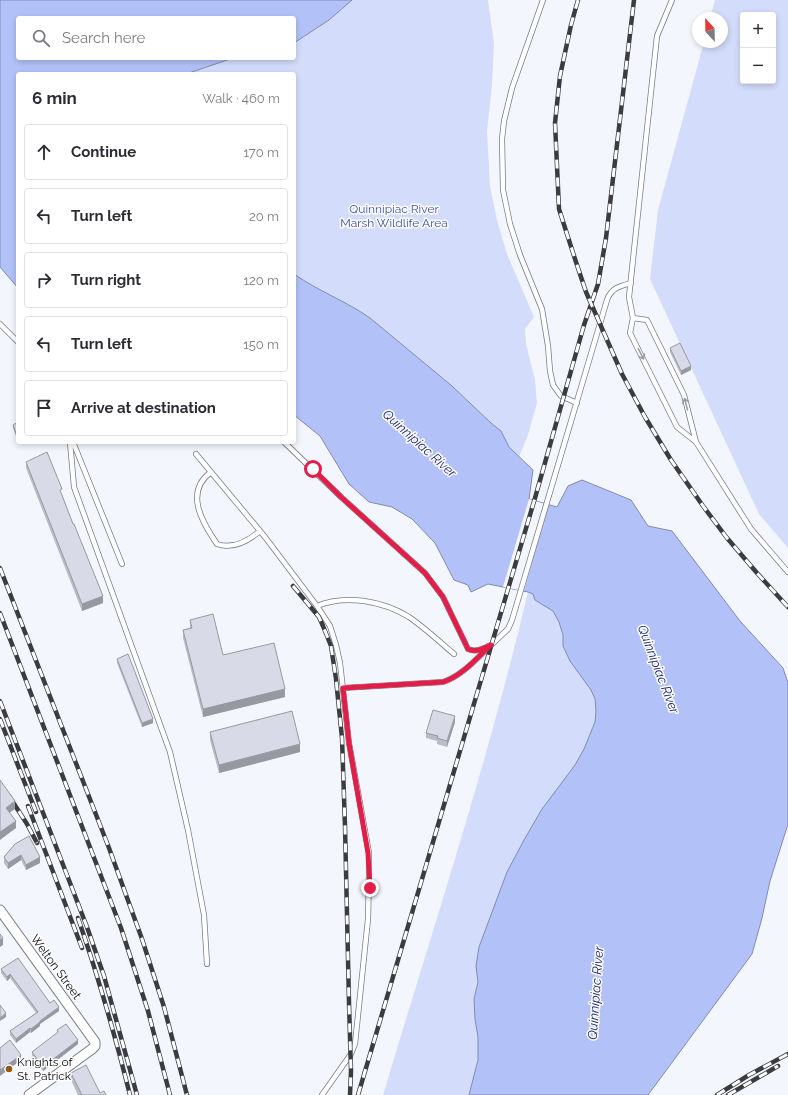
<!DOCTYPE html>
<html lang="en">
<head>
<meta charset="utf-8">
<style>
  body { margin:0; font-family:Raleway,sans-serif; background:#f2f2f3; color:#2b2b33 }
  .controls { position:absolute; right:12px; top:12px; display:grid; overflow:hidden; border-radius:4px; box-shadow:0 2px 6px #0003 }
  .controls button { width:36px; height:36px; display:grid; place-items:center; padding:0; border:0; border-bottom:1px solid #e1e1e2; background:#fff; color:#2b2b33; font:20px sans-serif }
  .compass { position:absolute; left:692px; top:12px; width:36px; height:36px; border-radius:50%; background:#fff; box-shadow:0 2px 6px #0003; rotate:338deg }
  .stop { position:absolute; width:12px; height:12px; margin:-9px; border:3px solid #e11d48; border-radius:50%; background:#fff }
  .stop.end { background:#e11d48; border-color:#fff; box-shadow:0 1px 4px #0008 }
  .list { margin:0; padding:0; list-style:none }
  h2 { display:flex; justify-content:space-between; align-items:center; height:52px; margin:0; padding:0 16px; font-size:17px }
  h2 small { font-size:13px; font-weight:400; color:#7c7c81 }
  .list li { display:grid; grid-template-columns:26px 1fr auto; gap:12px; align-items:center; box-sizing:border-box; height:56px; margin:0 8px 8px; padding:0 8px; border:1px solid #e1e1e2; border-radius:4px }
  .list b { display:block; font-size:15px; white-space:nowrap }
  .list em { font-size:13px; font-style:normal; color:#7c7c81 }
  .icon { flex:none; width:22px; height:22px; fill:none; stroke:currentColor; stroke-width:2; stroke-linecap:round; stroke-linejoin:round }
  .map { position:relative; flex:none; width:788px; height:1095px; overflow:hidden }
  .search { position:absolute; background:#fff; box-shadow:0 2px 6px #0003; left:16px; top:16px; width:280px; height:44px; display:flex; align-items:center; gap:10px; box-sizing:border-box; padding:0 14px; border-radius:4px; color:#7c7c81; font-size:15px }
  .panel { position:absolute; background:#fff; box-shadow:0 2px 6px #0003; left:16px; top:72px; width:280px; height:372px; border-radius:4px }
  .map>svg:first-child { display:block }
  .green { fill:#d3ddfb; fill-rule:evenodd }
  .water { fill:#b2c2f8; stroke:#808bb2 }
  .pier { fill:#f4f6fd }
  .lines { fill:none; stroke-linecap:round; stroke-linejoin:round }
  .service-casing { stroke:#787b86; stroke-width:6 }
  .minor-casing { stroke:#787b86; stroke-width:11 }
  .service { stroke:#fff; stroke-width:4.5 }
  .minor { stroke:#fff; stroke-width:9 }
  .rail-casing { stroke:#3a3c40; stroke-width:4.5 }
  .rail { stroke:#fff; stroke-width:3; stroke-dasharray:9; stroke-linecap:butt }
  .wall { fill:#babcc7 }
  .shaded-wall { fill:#9799a2 }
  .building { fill:#d8dbe7; stroke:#9799a2 }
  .oneway { stroke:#9d9d9f }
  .route { stroke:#e11d48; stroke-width:5 }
  .poi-dot { fill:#935717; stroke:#fff; stroke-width:1.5 }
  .labels { text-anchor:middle; stroke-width:3; stroke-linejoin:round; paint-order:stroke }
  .park-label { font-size:12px; fill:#3f4f9d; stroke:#fff }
  .street-label { font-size:12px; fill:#0a0b0f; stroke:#fff }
  .poi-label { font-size:12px; fill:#0a0b0f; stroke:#fff; text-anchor:start }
  .water-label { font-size:13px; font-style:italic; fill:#1d2670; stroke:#fff }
</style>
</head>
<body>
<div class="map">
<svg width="788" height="1095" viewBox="0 0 788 1095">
  <rect width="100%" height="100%" fill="#f4f6fd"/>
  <path class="green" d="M 352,0 L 488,0 L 494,44 L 492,85 L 487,131 L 490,186 L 497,220 L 507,254 L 534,317 L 525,329 L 526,344 L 535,380 L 537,403 L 528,435 L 519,457 L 509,447 L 501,431 L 491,423 L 452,386 L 370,318 C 346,301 318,291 294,274 L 294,74 L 186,74 L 233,58 L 294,58 L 294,43 L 329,20 Z
    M 715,0 L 788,0 L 788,548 L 759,514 L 650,279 L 658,210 L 704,42 L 722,42 L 722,18 L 710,18 ZM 743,15 L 773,15 L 773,81 L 743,81 Z
    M 528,592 L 533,594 L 553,611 L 559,622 L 563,635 L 563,646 L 570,661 L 592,690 L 595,699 L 596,711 L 595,722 L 584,749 L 575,765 L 542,809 L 507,872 L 479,947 L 476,966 L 478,982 L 474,999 L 475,1019 L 478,1037 L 478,1060 L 469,1095 L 383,1095 C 433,928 488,762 528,592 Z"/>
  <path class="water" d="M 0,0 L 352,0 L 329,20 L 294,43 L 294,18 L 18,18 L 18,58 L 233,58 L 186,74 L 18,74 L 18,288 L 0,267 Z
    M 294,274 C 318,291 346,301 370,318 L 452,386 L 491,423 L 501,431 L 509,447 L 533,470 L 529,499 L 557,507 L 568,486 L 582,480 L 631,500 L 648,526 L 672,531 L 740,621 L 783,668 L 788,683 L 788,824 L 770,881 L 762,918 L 752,954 L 648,1095 L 469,1095 L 478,1060 L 478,1037 L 475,1019 L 474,999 L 478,982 L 476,966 L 479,947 L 507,872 L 524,840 L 542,809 L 575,765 L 584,749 L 595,722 L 596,711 L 595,699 L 591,690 L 570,661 L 563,646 L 563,635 L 559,622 L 553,611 L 535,600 L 533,594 L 528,592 L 488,584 L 471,592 L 468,585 L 454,580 L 435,543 L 412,519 L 392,507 L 369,502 L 349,484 L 320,436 L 294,415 Z"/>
  <path class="pier" d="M 529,499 L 548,505 L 524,591 L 503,587 Z"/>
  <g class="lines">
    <g class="service-casing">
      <path id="service" d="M 543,0 L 512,88 L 504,121 L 502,139 L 503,190 L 510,224 L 520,255 L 542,309 L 548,346 L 550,371 L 553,385 L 561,396 L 577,403
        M 672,0 L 657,36 L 629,297 L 633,318 L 630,333 L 677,427 L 696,442
        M 633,318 L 647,320 L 684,395 L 696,442 L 751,529 L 788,572
        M 0,324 L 18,342
        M 70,442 L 74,487 L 170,752 L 188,830 L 204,915 L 207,964
        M 73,442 L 122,564
        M 284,442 L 341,497 L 425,573 L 443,597 L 468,649 C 476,653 484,648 491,645 C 477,658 462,676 443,682 L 343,688
        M 196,454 L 265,537 L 317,606 L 330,626 L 336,645 L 340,663 L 349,743 L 369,853 L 369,874 L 368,919 L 355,1044 L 351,1054 L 322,1095
        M 211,472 C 184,492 202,522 217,544 C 233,550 248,541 260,531
        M 317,606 C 346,594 383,601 409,617 C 425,628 440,642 454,654
        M 491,645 L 508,629 L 512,620 L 607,300 C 611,288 620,286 631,283"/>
    </g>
    <g class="minor-casing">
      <path id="minor" d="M 0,910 L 95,1042 L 95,1046 L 92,1049 L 29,1095"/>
    </g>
    <use href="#service" class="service"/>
    <use href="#minor" class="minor"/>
    <g class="rail-casing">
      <path id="rail" d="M 578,0 L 571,25 L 560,76 L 555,123 L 559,209 L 575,259 L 586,292 L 622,374 L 645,417 L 671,460 L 703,506 L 727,538 L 757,573 L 788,607
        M 0,568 L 109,848 L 142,939 L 164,1007 L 187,1095
        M 293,586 L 319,617 L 323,626 L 331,646 L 336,679 L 342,738 L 345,826 L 349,1003 L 351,1071 L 350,1095
        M 0,613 L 121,928 L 148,1011 L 170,1095
        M 0,701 L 87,927 L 104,976 L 137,1095
        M 0,719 L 36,812
        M 9,796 L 27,824 L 37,843
        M 28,806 L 82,948
        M 78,918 C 98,976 115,1035 130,1095
        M 358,1095 L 535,498 L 584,325 L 598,284 L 606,238 L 634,0
        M 717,1095 L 749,1075 L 788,1054
        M 728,1095 L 778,1066"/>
    </g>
    <use href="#rail" class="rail"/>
  </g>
  <path class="wall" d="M 670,348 L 691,370 L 681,375 L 670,352 Z
    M 18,422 L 17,439 L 13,428 L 13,425 Z
    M 26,462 L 62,495 L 103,603 L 82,611 L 26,468 Z
    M 190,620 L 223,655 L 285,697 L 203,717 L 183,638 L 183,630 L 190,628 Z
    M 117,659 L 153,723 L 142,727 L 117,663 Z
    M 455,722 L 447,747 L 437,744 L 437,741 L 426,738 L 426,733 Z
    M 210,732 L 300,752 L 219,773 L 210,740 Z
    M 15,844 L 40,863 L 26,870 L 21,860 L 8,869 L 4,863 L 4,857 Z
    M 18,958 L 50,1003 L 59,1011 L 40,1024 L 40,1026 L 31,1033 L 30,1032 L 16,1043 L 10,1035 L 10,1031 L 36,1013 L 10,978 L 7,981 L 1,973 L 1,969 Z
    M 57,1030 L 78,1044 L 43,1071 L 32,1056 L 32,1052 L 57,1034 Z
    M 71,1073 L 100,1093 L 106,1095 L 78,1095 L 71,1080 Z"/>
  <path class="shaded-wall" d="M 691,366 L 691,370 L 681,375 L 681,371 Z
    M 103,596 L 103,603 L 82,611 L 82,604 Z
    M 285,689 L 285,697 L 203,717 L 203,709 Z
    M 455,716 L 455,722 L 447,747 L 447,741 Z
    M 153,719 L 153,723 L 142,727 L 142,723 Z
    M 300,744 L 300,752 L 219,773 L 219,765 Z
    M 15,801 L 15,809 L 6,815 L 6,808 Z
    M 16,821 L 16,828 L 0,840 L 0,832 Z
    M 21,855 L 21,860 L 8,869 L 8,863 Z
    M 40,857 L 40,863 L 26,870 L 26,865 Z
    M 3,938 L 3,945 L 0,947 L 0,940 Z
    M 10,974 L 10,978 L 7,981 L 7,977 Z
    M 59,1007 L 59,1011 L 40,1024 L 40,1026 L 31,1033 L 31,1029 L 40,1021 Z
    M 6,1013 L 6,1017 L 0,1021 L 0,1018 Z
    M 30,1028 L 30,1032 L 16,1043 L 16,1039 Z
    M 78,1040 L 78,1044 L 43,1071 L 43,1067 Z
    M 21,1055 L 21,1060 L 0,1076 L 0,1070 Z"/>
  <path class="building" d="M 680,343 L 691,366 L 681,371 L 670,348 Z
    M 18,422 L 18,435 L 17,436 L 13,425 Z
    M 47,452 L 62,489 L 60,490 L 73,524 L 74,524 L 103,596 L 82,604 L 26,462 Z
    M 213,614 L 223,655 L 274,643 L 285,689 L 203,709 L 183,630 L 192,628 L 190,620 Z
    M 128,654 L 153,719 L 142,723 L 117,659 Z
    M 433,710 L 455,716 L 447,741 L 437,738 L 438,736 L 426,733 Z
    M 292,711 L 300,744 L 219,765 L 210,732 Z
    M 0,780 L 15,801 L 6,808 L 16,821 L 0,832 Z
    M 29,836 L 40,857 L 26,865 L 21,855 L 8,863 L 4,857 L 15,844 Z
    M 0,934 L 3,938 L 0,940 Z
    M 18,958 L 50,1003 L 54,1000 L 59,1007 L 40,1021 L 40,1022 L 31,1029 L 30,1028 L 16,1039 L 10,1031 L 38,1012 L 10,974 L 7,977 L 1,969 Z
    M 0,1005 L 6,1013 L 0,1018 Z
    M 66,1024 L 78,1040 L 43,1067 L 32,1052 L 58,1032 L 57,1030 Z
    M 10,1040 L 21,1055 L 0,1070 L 0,1048 Z
    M 86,1065 L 100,1093 L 104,1091 L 106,1095 L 82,1095 L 71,1073 Z"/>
  <defs><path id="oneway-shaft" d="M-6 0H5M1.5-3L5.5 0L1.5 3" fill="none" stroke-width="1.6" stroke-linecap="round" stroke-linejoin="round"/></defs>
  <g class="oneway">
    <use href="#oneway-shaft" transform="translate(641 354) rotate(63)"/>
    <use href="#oneway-shaft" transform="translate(686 404) rotate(-104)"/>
  </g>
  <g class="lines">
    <path class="route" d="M 313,469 L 341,497 L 425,573 L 443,597 L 468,649 C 476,653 483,648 491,645 C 477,658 462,676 443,682 L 343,688 L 349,743 L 368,853 L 370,888"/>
  </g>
  <circle class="poi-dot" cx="9" cy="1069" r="4"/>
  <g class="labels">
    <g class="park-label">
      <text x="394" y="213">Quinnipiac River<tspan x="394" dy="14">Marsh Wildlife Area</tspan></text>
    </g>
    <g class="street-label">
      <text transform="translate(56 967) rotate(54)" y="4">Welton Street</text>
    </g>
    <g class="poi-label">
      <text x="17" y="1066">Knights of<tspan x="17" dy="14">St. Patrick</tspan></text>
    </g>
    <g class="water-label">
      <text transform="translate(420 443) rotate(42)" y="5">Quinnipiac River</text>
      <text transform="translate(659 669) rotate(69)" y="5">Quinnipiac River</text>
      <text transform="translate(595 993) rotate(-86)" y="5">Quinnipiac River</text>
    </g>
  </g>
</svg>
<div class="controls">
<button>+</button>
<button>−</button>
</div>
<svg class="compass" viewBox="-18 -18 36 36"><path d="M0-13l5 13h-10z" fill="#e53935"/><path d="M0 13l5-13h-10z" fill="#7c7c81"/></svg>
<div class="stop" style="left:313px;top:469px"></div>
<div class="stop end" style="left:370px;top:888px"></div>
<div class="search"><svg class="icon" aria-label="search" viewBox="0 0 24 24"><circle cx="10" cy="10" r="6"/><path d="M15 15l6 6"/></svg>Search here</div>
<section class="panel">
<h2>6 min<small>Walk · 460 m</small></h2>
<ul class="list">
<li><svg class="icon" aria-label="ahead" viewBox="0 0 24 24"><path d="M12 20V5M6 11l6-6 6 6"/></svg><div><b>Continue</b></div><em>170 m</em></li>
<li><svg class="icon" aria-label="left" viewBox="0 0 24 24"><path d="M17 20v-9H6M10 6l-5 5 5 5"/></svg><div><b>Turn left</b></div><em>20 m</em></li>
<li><svg class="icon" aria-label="right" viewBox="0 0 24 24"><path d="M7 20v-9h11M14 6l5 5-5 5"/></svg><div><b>Turn right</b></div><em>120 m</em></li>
<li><svg class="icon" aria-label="left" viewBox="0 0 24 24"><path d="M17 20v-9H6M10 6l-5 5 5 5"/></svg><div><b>Turn left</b></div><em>150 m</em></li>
<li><svg class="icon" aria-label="arrive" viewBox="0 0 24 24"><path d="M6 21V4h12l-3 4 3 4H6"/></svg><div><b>Arrive at destination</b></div></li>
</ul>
</section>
</div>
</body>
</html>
